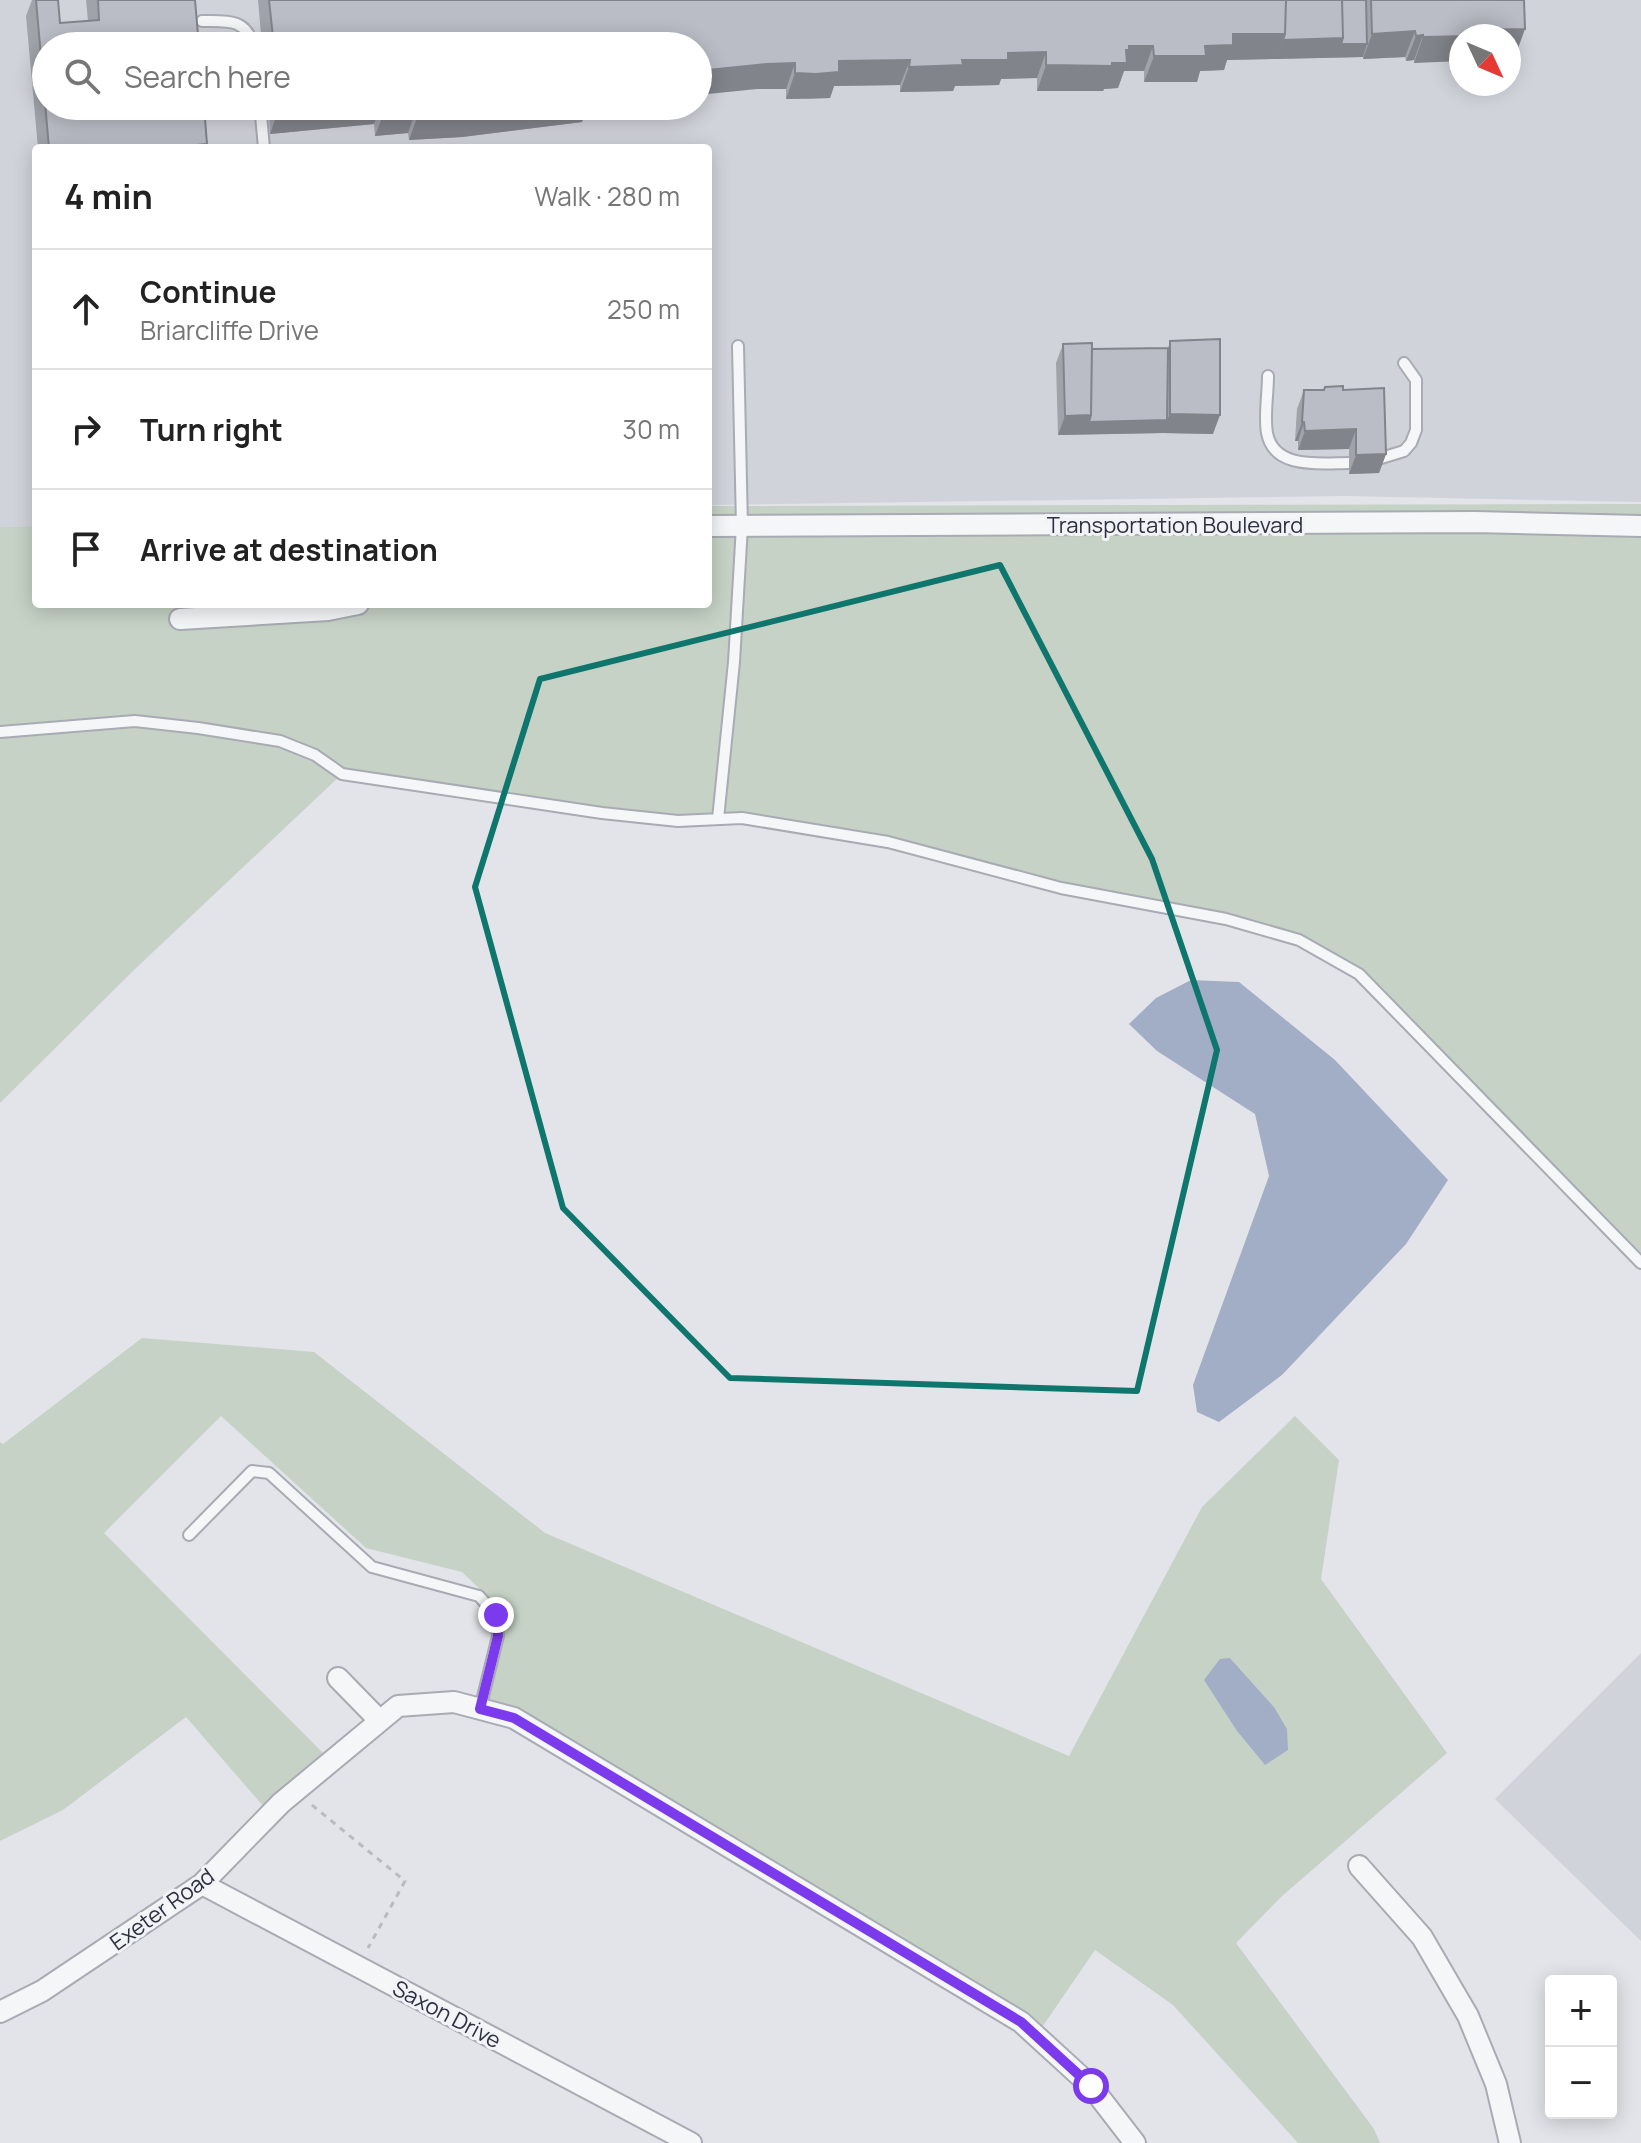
<!DOCTYPE html>
<html lang="en">
<head>
<meta charset="utf-8">
<style>
  body { margin:0; font-family:Manrope,sans-serif; background:#f2f2f2; color:#222 }
  .controls { position:absolute; right:24px; bottom:24px; display:grid; overflow:hidden; border-radius:8px; box-shadow:0 4px 20px #0003 }
  .controls button { width:72px; height:72px; display:grid; place-items:center; padding:0; border:0; border-bottom:2px solid #e0e0e0; background:#fff; color:#222; font:40px sans-serif }
  .compass { position:absolute; left:1449px; top:24px; width:72px; height:72px; border-radius:50%; background:#fff; box-shadow:0 4px 20px #0003; rotate:134deg }
  .stop { position:absolute; width:24px; height:24px; margin:-18px; border:6px solid #7c3aed; border-radius:50%; background:#fff }
  .stop.end { background:#7c3aed; border-color:#fff; box-shadow:0 2px 8px #0008 }
  .list { margin:0; padding:0; list-style:none }
  h2 { display:flex; justify-content:space-between; align-items:center; height:104px; margin:0; padding:0 32px; font-size:34px }
  h2 small { font-size:26px; font-weight:400; color:#767676 }
  .list li { display:grid; grid-template-columns:52px 1fr auto; gap:24px; align-items:center; box-sizing:border-box; height:120px; padding:0 32px; border-top:2px solid #e0e0e0 }
  .list b { display:block; font-size:30px; white-space:nowrap }
  .list p { margin:0; font-size:26px; white-space:nowrap; color:#767676 }
  .list em { font-size:26px; font-style:normal; color:#767676 }
  .icon { flex:none; width:44px; height:44px; fill:none; stroke:currentColor; stroke-width:2; stroke-linecap:round; stroke-linejoin:round }
  .map { position:relative; flex:none; width:1641px; height:2143px; overflow:hidden }
  .search { position:absolute; background:#fff; box-shadow:0 4px 20px #0003; left:32px; top:32px; width:680px; height:88px; display:flex; align-items:center; gap:20px; box-sizing:border-box; padding:0 28px; border-radius:44px; color:#767676; font-size:30px }
  .panel { position:absolute; background:#fff; box-shadow:0 4px 20px #0003; left:32px; top:144px; width:680px; height:464px; border-radius:8px }
  .map>svg:first-child { display:block }
  .built { fill:#d1d3db; fill-rule:evenodd }
  .green { fill:#c6d2c5; fill-rule:evenodd }
  .water { fill:#a1aec6 }
  .lines { fill:none; stroke-linecap:round; stroke-linejoin:round }
  .service-casing { stroke:#a8abb3; stroke-width:14 }
  .minor-casing { stroke:#a8abb3; stroke-width:24 }
  .path { stroke:#b9bbc1; stroke-width:3; stroke-dasharray:6 6; stroke-linecap:butt }
  .service { stroke:#f5f6f8; stroke-width:10 }
  .minor { stroke:#f5f6f8; stroke-width:20 }
  .wall { fill:#a0a3aa }
  .shaded-wall { fill:#82848b }
  .building { fill:#babdc6; stroke:#82848b; stroke-width:2 }
  .route { stroke:#7c3aed; stroke-width:10 }
  .marked { fill:none; stroke:#0f766e; stroke-width:6; stroke-linejoin:round }
  .labels { text-anchor:middle; stroke-width:6; stroke-linejoin:round; paint-order:stroke }
  .street-label { font-size:22px; fill:#2c3140; stroke:#f2f3f7 }
</style>
</head>
<body>
<div class="map">
<svg width="1641" height="2143" viewBox="0 0 1641 2143">
  <rect width="100%" height="100%" fill="#e3e4e9"/>
  <path class="built" d="M 0,0 L 1641,0 L 1641,502 L 1345,496 L 708,505 L 708,148 L 36,148 L 36,526 L 0,527 ZM 1461,36 L 1509,36 L 1509,84 L 1461,84 ZM 46,46 L 698,46 L 698,106 L 46,106 Z
    M 1641,1653 L 1641,1941 L 1495,1799 Z"/>
  <path class="green" d="M 1641,504 L 1641,1263 L 1359,974 L 1299,940 L 1061,888 L 888,842 L 742,818 L 678,821 L 342,774 L 135,969 L 0,1103 L 0,527 L 36,526 L 36,604 L 708,604 L 708,506 Z
    M 142,1338 L 314,1352 L 545,1533 L 1069,1756 L 1202,1507 L 1295,1416 L 1339,1460 L 1321,1579 L 1447,1753 L 1281,1897 L 1236,1943 L 1374,2129 L 1380,2143 L 1298,2143 L 1173,2005 L 1095,1950 L 1036,2036 L 480,1709 L 508,1616 L 462,1572 L 366,1548 L 221,1416 L 104,1533 L 330,1760 L 270,1814 L 186,1717 L 63,1810 L 0,1841 L 0,1442 L 3,1444 ZM 1230,1658 L 1274,1707 L 1265,1765 L 1237,1731 Z"/>
  <path class="water" d="M 1191,980 L 1239,982 L 1335,1060 L 1448,1180 L 1406,1244 L 1282,1375 L 1219,1422 L 1197,1412 L 1193,1385 L 1269,1176 L 1255,1114 L 1157,1051 L 1129,1024 L 1156,998 Z
    M 1230,1658 L 1274,1707 L 1287,1729 L 1288,1750 L 1265,1765 L 1237,1731 L 1204,1680 L 1220,1659 Z"/>
  <g class="lines">
    <g class="service-casing">
      <path id="service" d="M 202,21 C 226,21 247,18 253,46
        M 261,115 L 264,148
        M 1268,376 C 1268,394 1264,416 1267,433 C 1274,470 1321,463 1349,463
        M 1378,459 L 1404,451 L 1411,443 L 1416,430 L 1416,380 L 1404,363
        M 0,732 L 135,721 L 198,728 L 280,741 L 315,755 L 342,774 L 602,813 L 678,821 L 742,818 L 888,842 L 1061,888 L 1226,919 L 1299,940 L 1359,974 L 1641,1263
        M 718,819 L 734,662 L 742,526 L 738,346
        M 189,1535 L 252,1471 L 269,1473 L 372,1567 L 479,1596 L 496,1615 L 498,1636 L 480,1709"/>
    </g>
    <g class="minor-casing">
      <path id="minor" d="M 708,526 L 1475,522 L 1641,526
        M 180,619 L 328,610 L 358,604
        M 338,1678 L 378,1719
        M 1359,1866 L 1422,1937 L 1468,2016 L 1496,2084 L 1510,2143
        M 202,1884 L 691,2143
        M 0,2012 L 42,1991 L 202,1884 L 281,1803 L 398,1706 L 454,1702 L 514,1718 L 1021,2022 L 1091,2086 L 1135,2143"/>
    </g>
    <path class="path" d="M 312,1805 L 405,1881 L 368,1948"/>
    <use href="#service" class="service"/>
    <use href="#minor" class="minor"/>
  </g>
  <path class="wall" d="M 32,0 L 58,0 L 60,23 L 88,21 L 86,0 L 195,0 L 207,144 L 206,148 L 38,148 L 26,16 Z
    M 258,0 L 1524,0 L 1516,54 L 1509,54 L 1509,36 L 1414,63 L 1414,60 L 1406,61 L 1405,57 L 1363,59 L 1363,57 L 1227,60 L 1224,70 L 1200,71 L 1197,82 L 1144,82 L 1144,71 L 1124,71 L 1118,88 L 1104,89 L 1103,91 L 1037,91 L 1037,78 L 1001,79 L 999,85 L 955,86 L 953,91 L 900,92 L 900,85 L 834,86 L 830,98 L 807,99 L 786,99 L 786,89 L 757,89 L 698,46 L 262,46 Z
    M 249,106 L 587,106 L 582,122 L 462,137 L 409,140 L 408,133 L 375,136 L 374,124 L 270,134 L 269,115 L 250,117 Z
    M 1170,341 L 1213,434 L 1163,433 L 1058,435 L 1056,363 L 1063,344 L 1092,349 L 1168,348 Z
    M 1325,387 L 1343,390 L 1386,454 L 1379,473 L 1349,474 L 1349,449 L 1298,450 L 1298,441 L 1295,441 L 1297,409 L 1304,390 L 1323,390 Z"/>
  <path class="shaded-wall" d="M 1525,29 L 1516,54 L 1509,54 L 1509,36 L 1461,36 L 1461,61 L 1414,63 L 1423,37 L 1473,30 Z
    M 1415,31 L 1405,57 L 1363,59 L 1372,34 Z
    M 1233,34 L 1285,34 L 1276,59 L 1227,60 L 1224,70 L 1200,71 L 1197,82 L 1144,82 L 1154,56 L 1205,46 Z
    M 1423,35 L 1414,60 L 1406,61 L 1416,36 Z
    M 1343,38 L 1367,44 L 1363,57 L 1276,59 L 1283,40 Z
    M 1129,46 L 1153,46 L 1144,71 L 1124,71 L 1118,88 L 1104,89 L 1103,91 L 1037,91 L 1046,65 L 1112,63 L 1126,50 Z
    M 1046,52 L 1037,78 L 1001,79 L 999,85 L 955,86 L 953,91 L 900,92 L 909,67 L 1008,53 Z
    M 910,60 L 900,85 L 834,86 L 830,98 L 786,99 L 795,73 L 839,61 Z
    M 795,63 L 786,89 L 757,89 L 698,95 L 698,74 L 699,71 L 766,64 Z
    M 254,106 L 272,106 L 269,115 L 250,117 Z
    M 302,106 L 381,106 L 374,124 L 270,134 L 279,108 Z
    M 516,106 L 587,106 L 582,122 L 462,137 L 409,140 L 418,115 Z
    M 647,106 L 686,106 L 645,109 Z
    M 417,107 L 408,133 L 375,136 L 385,110 Z
    M 207,144 L 206,148 L 178,148 L 178,147 Z
    M 1170,414 L 1220,415 L 1213,434 L 1163,433 L 1058,435 L 1065,416 L 1091,415 L 1167,420 Z
    M 1302,422 L 1304,422 L 1298,441 L 1295,441 Z
    M 1356,429 L 1349,449 L 1298,450 L 1305,431 Z
    M 1386,454 L 1379,473 L 1349,474 L 1356,455 Z"/>
  <path class="building" d="M 36,0 L 58,0 L 60,23 L 99,20 L 98,0 L 195,0 L 199,46 L 46,46 L 46,106 L 204,106 L 207,144 L 178,147 L 178,148 L 49,148 Z
    M 269,0 L 1286,0 L 1285,34 L 1233,34 L 1233,45 L 1205,46 L 1206,56 L 1154,56 L 1153,46 L 1129,46 L 1129,50 L 1126,50 L 1127,63 L 1112,63 L 1112,66 L 1046,65 L 1046,52 L 1008,53 L 1008,60 L 962,60 L 963,65 L 909,67 L 910,60 L 839,61 L 839,72 L 816,74 L 795,73 L 795,63 L 766,64 L 699,71 L 700,80 L 698,80 L 698,46 L 274,46 Z
    M 1286,0 L 1342,0 L 1343,38 L 1283,40 L 1285,34 Z
    M 1342,0 L 1366,0 L 1367,44 L 1341,44 L 1343,38 Z
    M 1371,0 L 1524,0 L 1525,29 L 1473,30 L 1473,36 L 1423,37 L 1423,35 L 1416,36 L 1415,31 L 1372,34 Z
    M 279,106 L 302,106 L 279,108 Z
    M 384,106 L 516,106 L 471,111 L 418,115 L 417,107 L 385,110 Z
    M 1220,339 L 1220,415 L 1170,414 L 1170,341 Z
    M 1092,343 L 1091,415 L 1065,416 L 1063,344 Z
    M 1168,348 L 1167,420 L 1089,422 L 1091,415 L 1092,349 Z
    M 1343,386 L 1343,390 L 1384,388 L 1386,454 L 1356,455 L 1356,429 L 1305,431 L 1304,422 L 1302,422 L 1304,390 L 1324,390 L 1325,387 Z"/>
  <g class="lines">
    <path class="route" d="M 496,1615 L 498,1636 L 480,1709 L 514,1718 L 1021,2022 L 1091,2086"/>
  </g>
  <path class="marked" d="M 1000,565 L 1152,859 L 1217,1050 L 1137,1391 L 730,1378 L 563,1208 L 475,887 L 540,679 Z"/>
  <g class="labels">
    <g class="street-label">
      <text x="1175" y="533">Transportation Boulevard</text>
      <text transform="translate(162 1909) rotate(-36)" y="8">Exeter Road</text>
      <text transform="translate(447 2014) rotate(28)" y="8">Saxon Drive</text>
    </g>
  </g>
</svg>
<div class="controls">
<button>+</button>
<button>−</button>
</div>
<svg class="compass" viewBox="-18 -18 36 36"><path d="M0-13l5 13h-10z" fill="#e53935"/><path d="M0 13l5-13h-10z" fill="#767676"/></svg>
<div class="stop" style="left:1091px;top:2086px"></div>
<div class="stop end" style="left:496px;top:1615px"></div>
<div class="search"><svg class="icon" aria-label="search" viewBox="0 0 24 24"><circle cx="10" cy="10" r="6"/><path d="M15 15l6 6"/></svg>Search here</div>
<section class="panel">
<h2>4 min<small>Walk · 280 m</small></h2>
<ul class="list">
<li><svg class="icon" aria-label="ahead" viewBox="0 0 24 24"><path d="M12 20V5M6 11l6-6 6 6"/></svg><div><b>Continue</b><p>Briarcliffe Drive</p></div><em>250 m</em></li>
<li><svg class="icon" aria-label="right" viewBox="0 0 24 24"><path d="M7 20v-9h11M14 6l5 5-5 5"/></svg><div><b>Turn right</b></div><em>30 m</em></li>
<li><svg class="icon" aria-label="arrive" viewBox="0 0 24 24"><path d="M6 21V4h12l-3 4 3 4H6"/></svg><div><b>Arrive at destination</b></div></li>
</ul>
</section>
</div>
</body>
</html>
